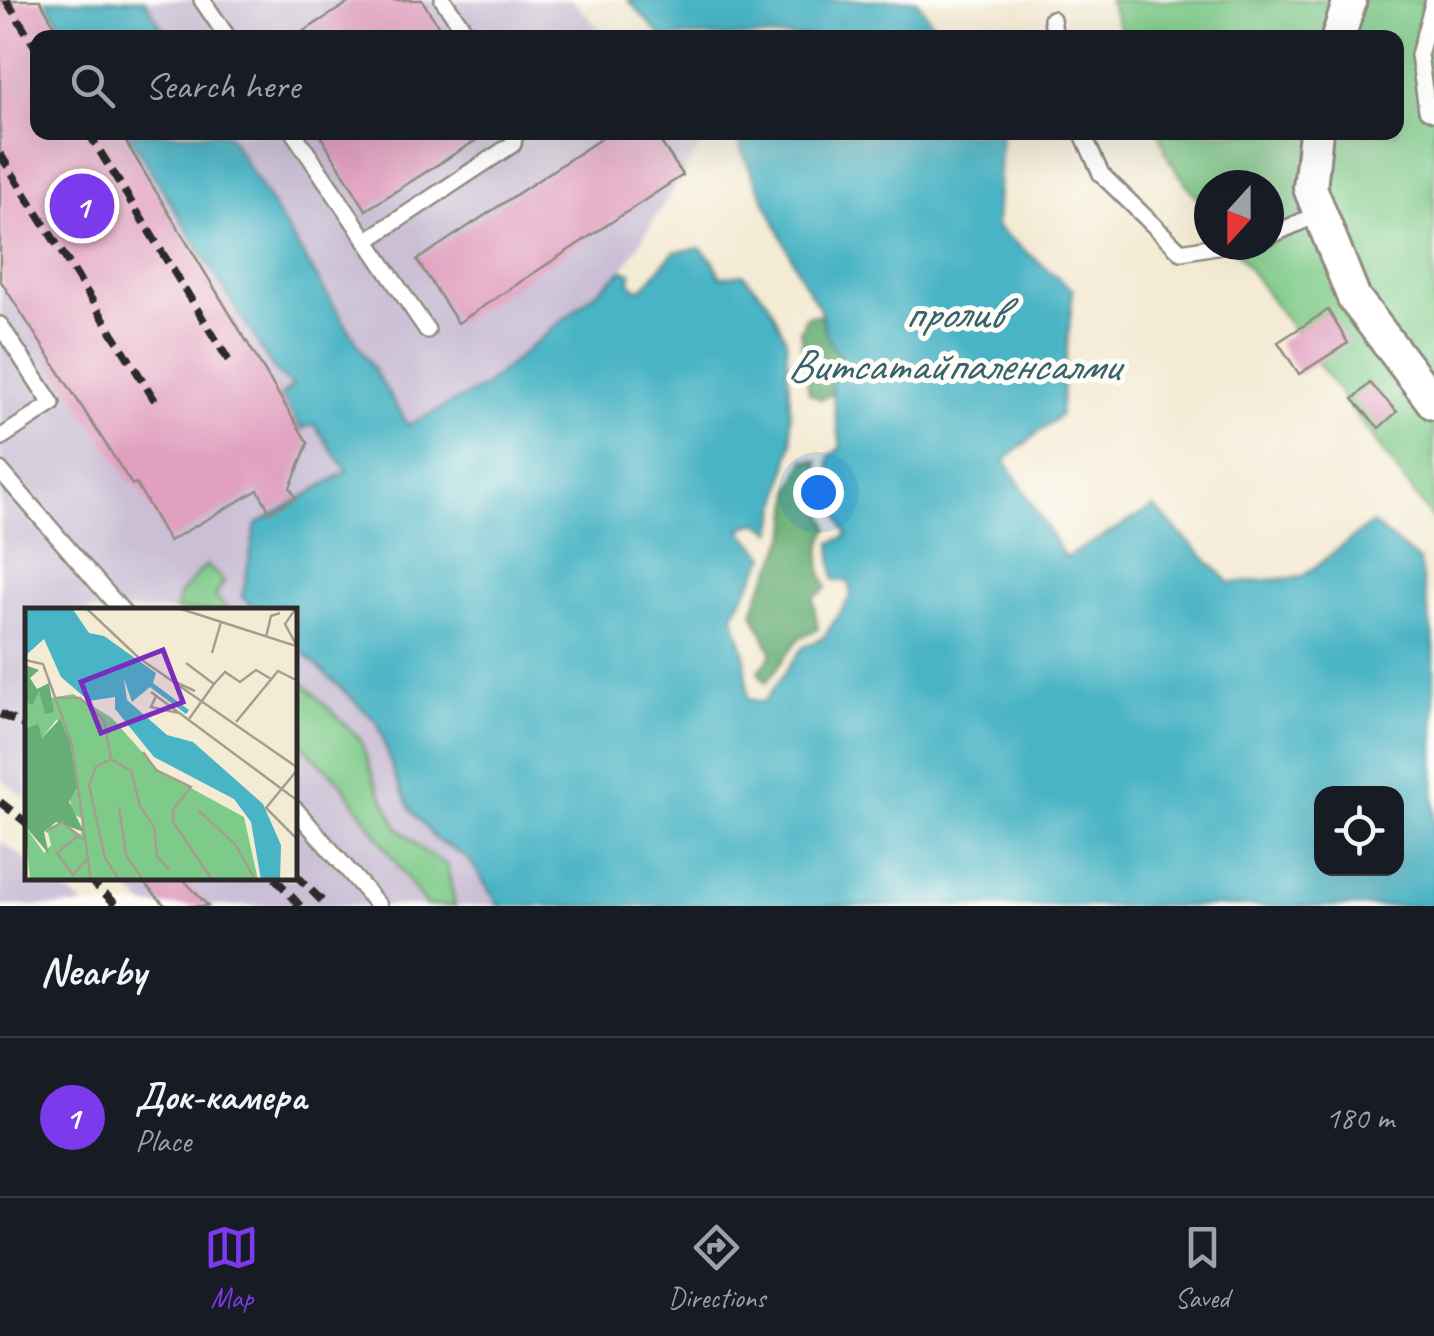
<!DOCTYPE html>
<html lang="en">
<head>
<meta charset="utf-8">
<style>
  body { margin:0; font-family:Caveat,sans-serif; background:#20242c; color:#f1f3f6 }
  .controls { position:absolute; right:30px; bottom:30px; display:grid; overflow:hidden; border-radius:20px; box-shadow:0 10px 40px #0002 }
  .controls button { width:90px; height:90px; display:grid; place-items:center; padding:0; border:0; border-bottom:2px solid #363941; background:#171b24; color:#f1f3f6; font:50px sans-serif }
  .compass { position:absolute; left:1194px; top:170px; width:90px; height:90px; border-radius:50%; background:#171b24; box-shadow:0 10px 40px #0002; rotate:201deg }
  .you { position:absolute; left:818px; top:492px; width:35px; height:35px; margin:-25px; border:8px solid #fff; border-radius:50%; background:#1a73e8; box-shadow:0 0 0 15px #1a73e833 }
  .badge { display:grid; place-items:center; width:65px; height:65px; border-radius:50%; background:#7c3aed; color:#fff; font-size:32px; font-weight:700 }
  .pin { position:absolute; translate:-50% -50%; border:5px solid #fff; box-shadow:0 2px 10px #0006 }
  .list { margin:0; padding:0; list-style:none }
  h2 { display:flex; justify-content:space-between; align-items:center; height:130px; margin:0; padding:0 40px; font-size:42px }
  h2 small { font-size:32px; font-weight:400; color:#9ea1a6 }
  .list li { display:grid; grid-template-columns:65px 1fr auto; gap:30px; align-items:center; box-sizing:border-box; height:160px; padding:0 40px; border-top:2px solid #363941 }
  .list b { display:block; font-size:38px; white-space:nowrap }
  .list p { margin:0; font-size:32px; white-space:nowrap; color:#9ea1a6 }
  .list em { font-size:32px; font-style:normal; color:#9ea1a6 }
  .icon { flex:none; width:55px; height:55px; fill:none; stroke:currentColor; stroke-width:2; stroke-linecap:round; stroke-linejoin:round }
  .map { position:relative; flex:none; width:1434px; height:906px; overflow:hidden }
  .search { position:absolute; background:#171b24; box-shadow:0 10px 40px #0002; left:30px; right:30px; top:30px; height:110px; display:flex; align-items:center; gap:25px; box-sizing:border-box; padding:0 35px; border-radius:20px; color:#9ea1a6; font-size:38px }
  .sheet { height:290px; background:#171b24 }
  nav { display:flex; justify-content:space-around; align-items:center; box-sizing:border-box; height:140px; border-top:2px solid #363941; background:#171b24; font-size:28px; color:#9ea1a6 }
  nav a { display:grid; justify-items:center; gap:5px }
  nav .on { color:#7c3aed }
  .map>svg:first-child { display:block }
  .industrial { fill:#cbbfd5 }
  .green { fill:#7eca89; stroke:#547a5a; stroke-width:2.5 }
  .forest { fill:#66ae75; stroke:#486c50; stroke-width:2.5 }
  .water { fill:#48b4c5; stroke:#3a7078; stroke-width:2.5; fill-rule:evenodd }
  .building { fill:#e1a0c0 }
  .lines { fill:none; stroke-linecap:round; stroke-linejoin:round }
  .lane-casing { stroke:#908b80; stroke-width:20 }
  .street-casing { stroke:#908b80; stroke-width:38 }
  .lane { stroke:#fff; stroke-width:15 }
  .street { stroke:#fff; stroke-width:32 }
  .rail { stroke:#2b2b2b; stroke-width:8; stroke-dasharray:15 8; stroke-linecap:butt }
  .labels { text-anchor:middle; stroke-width:10; stroke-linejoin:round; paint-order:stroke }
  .water-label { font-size:45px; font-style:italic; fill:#376269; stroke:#fdfcf7 }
  .inset-road { fill:none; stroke:#a49e91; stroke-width:2.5 }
  .view { fill:#7b2cbf; fill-opacity:0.15; stroke:#7b2cbf; stroke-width:5 }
  .inset-edge { fill:none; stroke:#2b2b2b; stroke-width:5 }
</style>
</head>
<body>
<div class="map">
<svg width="1434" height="906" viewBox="0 0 1434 906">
  <rect width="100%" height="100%" fill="#fdfcf7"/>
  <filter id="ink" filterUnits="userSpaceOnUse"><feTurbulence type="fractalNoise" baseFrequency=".01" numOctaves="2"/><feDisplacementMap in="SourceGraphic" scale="20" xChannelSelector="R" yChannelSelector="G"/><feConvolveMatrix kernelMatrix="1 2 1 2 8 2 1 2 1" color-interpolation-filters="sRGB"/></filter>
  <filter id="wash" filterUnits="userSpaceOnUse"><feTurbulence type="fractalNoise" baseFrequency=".0048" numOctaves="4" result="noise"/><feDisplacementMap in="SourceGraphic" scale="40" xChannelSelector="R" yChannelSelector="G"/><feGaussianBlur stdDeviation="2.25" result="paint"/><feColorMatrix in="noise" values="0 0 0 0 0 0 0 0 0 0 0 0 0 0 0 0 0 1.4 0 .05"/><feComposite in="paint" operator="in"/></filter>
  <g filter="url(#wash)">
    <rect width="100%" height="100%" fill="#f4ebd5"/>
    <path class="industrial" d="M 0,0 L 46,0 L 69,37 L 38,38 L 38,132 L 128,133 L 274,370 L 293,386 L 280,396 L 301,429 L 314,424 L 348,472 L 256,525 L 242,597 L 258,611 L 28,611 L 27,799 L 0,779 Z
      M 145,0 L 572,0 L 608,37 L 168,37 Z
      M 690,132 L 700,146 L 623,270 L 482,388 L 408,426 L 227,133 Z
      M 295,645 L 378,723 L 394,774 L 435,839 L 469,859 L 499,906 L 145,906 L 119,879 L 295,878 Z
      M 0,841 L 27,860 L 28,878 L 51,879 L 85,906 L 0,906 Z"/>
    <path class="green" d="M 1109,0 L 1434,0 L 1434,521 L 1231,245 L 1269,245 L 1269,185 L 1209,185 L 1209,215 L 1170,161 L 1159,133 L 1396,132 L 1396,38 L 1123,37 Z
      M 206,565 L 224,581 L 215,596 L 230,611 L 176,611 L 180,594 Z
      M 295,675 L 360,739 L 375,782 L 398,827 L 422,850 L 447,865 L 455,906 L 426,906 L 342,784 L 295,738 Z"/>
    <path class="forest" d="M 821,315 L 828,339 L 841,354 L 829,371 L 833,393 L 821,399 L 809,393 L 800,330 L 807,316 Z
      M 805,460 L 818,461 L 822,509 L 829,528 C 818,544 817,569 827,588 L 813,598 L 818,629 L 799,638 L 766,683 L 758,672 L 772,654 L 753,612 L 763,584 L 776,561 L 788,532 L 792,489 Z"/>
    <path class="water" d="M 46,0 L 145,0 L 168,37 L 69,37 Z
      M 628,0 L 917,0 L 941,37 L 662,37 Z
      M 128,133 L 227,133 L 408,425 L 482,388 L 623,270 L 631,273 L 630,283 L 641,290 L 674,252 L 700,248 L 714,261 L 720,277 L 743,274 L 768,301 L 786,339 L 792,443 L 773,532 L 758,522 L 740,529 L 766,556 L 733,615 L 745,654 L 748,699 L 764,702 L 803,647 L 824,637 L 851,596 L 849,582 L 834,580 L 831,543 L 847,536 L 828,490 L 830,456 L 841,447 L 829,371 L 840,355 L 828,339 L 819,307 L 802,280 L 742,152 L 738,133 L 1001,133 L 996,227 L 1073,290 L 1060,415 L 1005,460 L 1065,558 L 1154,507 L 1230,583 L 1302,577 L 1372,523 L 1419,561 L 1434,645 L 1434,906 L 499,906 L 469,859 L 435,839 L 411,810 L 394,774 L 378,723 L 295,645 L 295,611 L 258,611 L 242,597 L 256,525 L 347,471 L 314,424 L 301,429 L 280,396 L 293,386 L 274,370 ZM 1322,794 L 1396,794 L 1396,868 L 1322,868 Z"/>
    <g id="blocks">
      <path class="building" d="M 0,0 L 40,0 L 62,38 L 38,38 L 38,132 L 120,132 L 308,443 L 290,488 L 296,498 L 270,512 L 258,490 L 169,541 L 136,483 L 132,485 L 0,280 Z
        M 353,0 L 422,0 L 446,38 L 293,38 Z
        M 318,132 L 489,132 L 366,210 Z
        M 611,132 L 654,132 L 683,175 L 458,323 L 417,260 Z
        M 1328,310 L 1348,343 L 1299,374 L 1278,342 Z
        M 1370,383 L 1397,412 L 1379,428 L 1353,399 Z
        M 139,878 L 182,878 L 208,906 L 166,906 Z"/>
    </g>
  </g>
  <g filter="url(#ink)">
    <use href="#blocks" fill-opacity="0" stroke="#908b80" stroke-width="2.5"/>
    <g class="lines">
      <g class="lane-casing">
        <path id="lane" d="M 202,0 L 228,38
          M 443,0 L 470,38
          M 1434,0 L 1419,55 L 1427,110 L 1434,113
          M 1052,19 L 1055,38
          M 293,132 L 427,330
          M 1082,132 L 1101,174 L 1181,252 L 1222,245
          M 1269,236 L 1321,213
          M 366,241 L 513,144 L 515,132
          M 0,325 L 52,404 L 0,438
          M 0,470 L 122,611
          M 295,809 L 379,906"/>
      </g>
      <g class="street-casing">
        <path id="street" d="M 1338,38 L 1350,0
          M 1316,132 L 1310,188 L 1354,298 L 1434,403"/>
      </g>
      <use href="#lane" class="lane"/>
      <use href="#street" class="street"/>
      <path class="rail" d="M 6,0 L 38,51
        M 88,132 L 232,366
        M 0,154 L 159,407
        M 0,714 L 28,727
        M 0,802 L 28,824
        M 295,874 L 327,906
        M 88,878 L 118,906
        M 275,878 L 300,906"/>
    </g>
  </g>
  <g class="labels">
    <g class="water-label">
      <text x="953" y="328">пролив<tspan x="953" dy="52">Витсатайпаленсалми</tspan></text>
    </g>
  </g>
  <g transform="translate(25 608)">
    <rect width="272" height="272" fill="#f4ebd5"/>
    <path d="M 14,82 L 22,105 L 29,104 L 26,90 L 48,86 L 87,110 L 133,162 L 219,209 L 233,272 L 5,272 L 0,218 L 19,245 L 26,237 L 22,220 L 37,214 L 56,227 L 57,211 L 47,205 L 44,185 L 51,179 L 32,111 L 17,130 L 3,120 L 0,92 Z" fill="#7eca89"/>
    <path d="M 0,57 L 14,62 L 5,70 L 12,81 L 24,75 L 29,104 L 20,106 L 14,83 L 8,97 L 1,94 ZM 0,106 L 3,120 L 13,116 L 17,130 L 35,111 L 45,134 L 52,179 L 44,194 L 59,224 L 31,214 L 19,224 L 24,246 L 0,218 Z" fill="#66ae75"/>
    <path d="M 0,0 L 47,0 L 64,25 L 79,28 L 131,65 L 128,75 L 164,102 L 161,106 L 125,79 L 107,94 L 99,71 L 102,92 L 142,127 L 168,134 L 238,196 L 256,237 L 255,272 L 236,272 L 226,214 L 209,191 L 129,149 L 90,101 L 90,89 L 64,93 L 36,69 L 19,31 L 0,48 Z" fill="#48b4c5"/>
    <path class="inset-road" d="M 61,0 L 114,50 L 273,160M 153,0 L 271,38M 271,0 L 260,16 L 273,40M 241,29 L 246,8 L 255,5M 187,45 L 196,14M 0,52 L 18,56 L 47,136 L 66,273M 161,55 L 189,76 L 164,111M 149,68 L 146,72 L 170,83M 189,76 L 200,64 L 215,74 L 231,62 L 246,71M 126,84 L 273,193M 131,88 L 126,99 L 154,105M 30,90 L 55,90 L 79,112 L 86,151 L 106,163 L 115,198 L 129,219 L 132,249 L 144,261M 211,114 L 253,63 L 273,73M 118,144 L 131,162 L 166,179 L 148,202 L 148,214 L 188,273M 86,151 L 71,159 L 64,177 L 80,250 L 95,273M 273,161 L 241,200 L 273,232M 94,199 L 101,247 L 119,273M 174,203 L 210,236 L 231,273M 21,224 L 37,214 L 54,228M 61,231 L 51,229 L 32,245 L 48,267 L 64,249"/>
    <path class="view" d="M 138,42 L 158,94 L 76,125 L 56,74 Z"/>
    <rect width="272" height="272" class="inset-edge"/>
  </g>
</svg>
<div class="controls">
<button><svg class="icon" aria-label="locate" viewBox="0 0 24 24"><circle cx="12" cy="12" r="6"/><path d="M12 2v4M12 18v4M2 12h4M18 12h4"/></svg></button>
</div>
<svg class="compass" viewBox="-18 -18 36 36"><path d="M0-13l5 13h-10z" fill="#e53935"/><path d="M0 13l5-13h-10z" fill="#9ea1a6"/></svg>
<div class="you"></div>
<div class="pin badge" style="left:82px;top:206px">1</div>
<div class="search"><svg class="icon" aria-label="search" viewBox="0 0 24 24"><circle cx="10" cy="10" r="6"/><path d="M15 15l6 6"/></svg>Search here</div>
</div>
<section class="sheet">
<h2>Nearby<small></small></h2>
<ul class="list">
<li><span class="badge">1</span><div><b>Док-камера</b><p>Place</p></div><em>180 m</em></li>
</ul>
</section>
<nav>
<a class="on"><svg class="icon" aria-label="map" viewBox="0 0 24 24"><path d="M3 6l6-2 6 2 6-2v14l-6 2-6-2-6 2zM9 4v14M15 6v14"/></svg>Map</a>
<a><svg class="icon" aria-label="directions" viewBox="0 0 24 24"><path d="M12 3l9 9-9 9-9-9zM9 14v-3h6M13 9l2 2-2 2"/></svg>Directions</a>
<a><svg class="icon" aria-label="saved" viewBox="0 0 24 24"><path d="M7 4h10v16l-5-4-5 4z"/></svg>Saved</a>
</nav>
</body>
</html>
